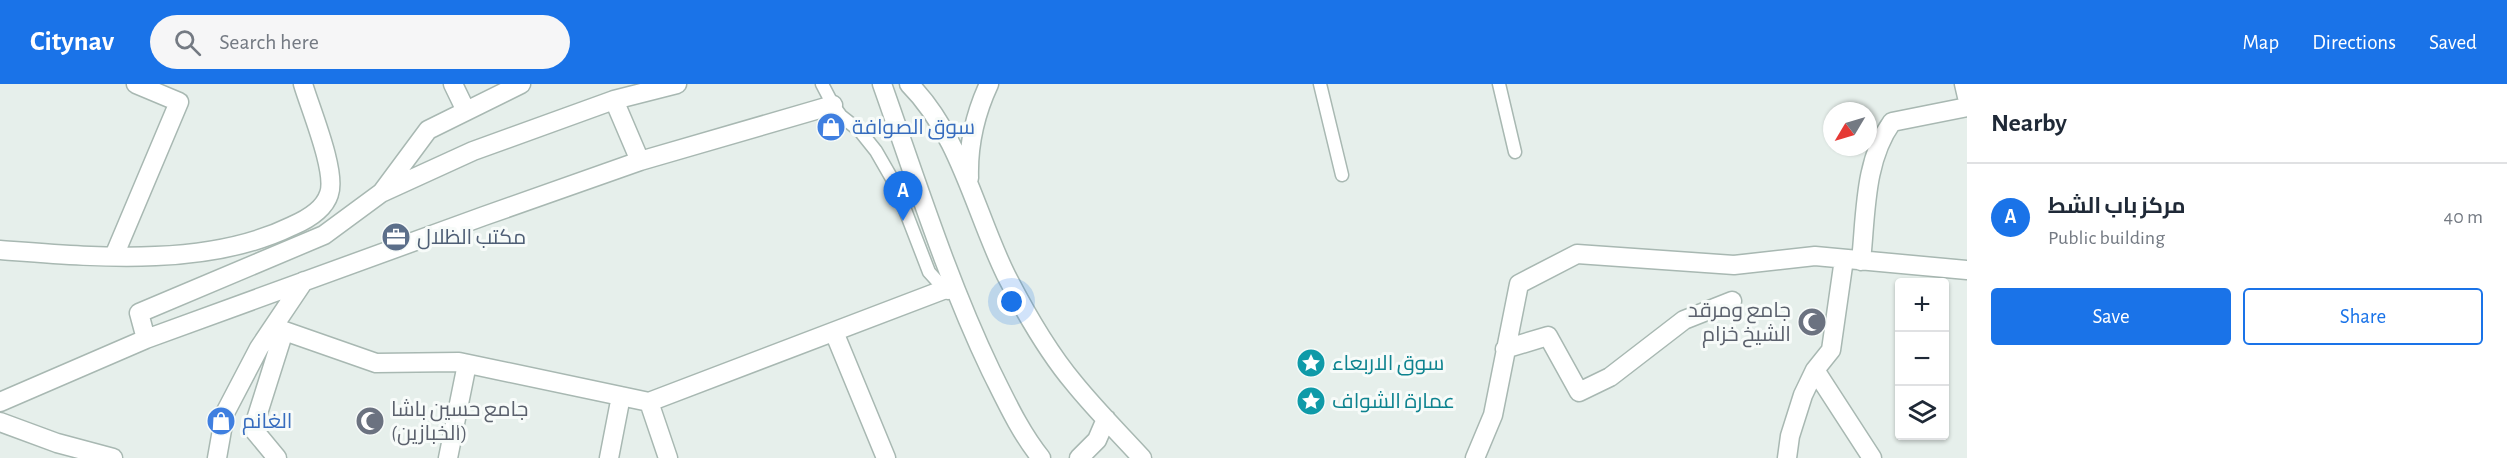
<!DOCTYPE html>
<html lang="en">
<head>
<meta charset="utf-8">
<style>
  body { margin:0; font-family:"Alegreya Sans",Cairo,sans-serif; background:#f6f6f7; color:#1f2937 }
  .controls { position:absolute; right:18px; bottom:18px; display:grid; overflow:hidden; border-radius:6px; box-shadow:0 2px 4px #0004 }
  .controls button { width:54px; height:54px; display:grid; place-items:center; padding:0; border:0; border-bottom:2px solid #e0e1e3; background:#fff; color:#1f2937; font:30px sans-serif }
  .compass { position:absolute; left:1823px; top:18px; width:54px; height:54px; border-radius:50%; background:#fff; box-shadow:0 2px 4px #0004; rotate:232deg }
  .you { position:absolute; left:1012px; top:218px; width:21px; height:21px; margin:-15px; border:4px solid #fff; border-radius:50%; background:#1a73e8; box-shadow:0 0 0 9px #1a73e833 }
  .badge { display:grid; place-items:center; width:39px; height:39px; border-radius:50%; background:#1a73e8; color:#fff; font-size:20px; font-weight:700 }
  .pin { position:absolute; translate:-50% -50px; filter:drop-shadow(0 2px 3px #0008) }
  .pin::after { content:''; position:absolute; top:32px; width:21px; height:18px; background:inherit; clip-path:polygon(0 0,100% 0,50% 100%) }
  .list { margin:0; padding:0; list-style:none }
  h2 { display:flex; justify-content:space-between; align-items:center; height:78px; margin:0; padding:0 24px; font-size:26px }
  h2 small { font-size:20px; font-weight:400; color:#747a83 }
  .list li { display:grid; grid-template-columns:39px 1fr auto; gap:18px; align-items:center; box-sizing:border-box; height:108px; padding:0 24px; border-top:2px solid #e0e1e3 }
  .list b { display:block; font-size:22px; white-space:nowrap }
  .list p { margin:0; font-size:20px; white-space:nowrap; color:#747a83 }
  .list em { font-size:20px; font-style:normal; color:#747a83 }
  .actions { display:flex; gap:12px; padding:18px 24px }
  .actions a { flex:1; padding:14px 0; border:2px solid #1a73e8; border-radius:6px; text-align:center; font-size:21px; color:#1a73e8 }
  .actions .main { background:#1a73e8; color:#fff }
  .icon { flex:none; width:33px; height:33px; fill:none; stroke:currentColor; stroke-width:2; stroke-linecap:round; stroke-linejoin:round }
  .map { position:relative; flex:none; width:1967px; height:374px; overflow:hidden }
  header { display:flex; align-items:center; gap:36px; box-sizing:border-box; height:84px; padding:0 30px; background:#1a73e8; color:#fff }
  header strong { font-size:28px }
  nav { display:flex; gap:33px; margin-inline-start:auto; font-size:21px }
  .search { width:420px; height:54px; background:#f6f6f7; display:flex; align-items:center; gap:15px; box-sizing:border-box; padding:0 21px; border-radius:33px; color:#747a83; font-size:22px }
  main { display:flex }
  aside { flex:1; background:#fff }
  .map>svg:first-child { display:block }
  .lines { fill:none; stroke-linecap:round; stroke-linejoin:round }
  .service-casing { stroke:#a8b8b2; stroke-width:15 }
  .pedestrian-casing { stroke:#a8b8b2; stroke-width:21 }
  .minor-casing { stroke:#a8b8b2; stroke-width:21 }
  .service { stroke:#fff; stroke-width:12 }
  .pedestrian { stroke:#fff; stroke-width:18 }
  .minor { stroke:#fff; stroke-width:18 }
  .labels { text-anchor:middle; stroke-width:6; stroke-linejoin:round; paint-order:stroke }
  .shop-label { font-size:21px; fill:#366cbe; stroke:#f7fbf9; text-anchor:start }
  .service-label { font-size:21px; fill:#4e5e75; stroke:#f7fbf9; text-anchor:start }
  .worship-label { font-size:21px; fill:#5b616d; stroke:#f7fbf9; text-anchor:end }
  .culture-label { font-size:21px; fill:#0d838f; stroke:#f7fbf9; text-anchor:start }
</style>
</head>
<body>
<header>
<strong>Citynav</strong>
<div class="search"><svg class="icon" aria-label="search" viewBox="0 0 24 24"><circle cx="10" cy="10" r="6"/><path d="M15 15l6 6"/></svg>Search here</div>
<nav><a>Map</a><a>Directions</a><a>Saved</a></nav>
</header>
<main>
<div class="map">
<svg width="1967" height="374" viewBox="0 0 1967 374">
  <rect width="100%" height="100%" fill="#e6efeb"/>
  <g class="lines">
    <g class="service-casing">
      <path id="service" d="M 822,0 L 833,21 L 841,32 L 860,47 L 876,67 L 895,100 L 929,188 L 948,209
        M 1320,0 L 1342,91
        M 1499,0 L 1515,68"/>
    </g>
    <g class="pedestrian-casing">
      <path id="pedestrian" d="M 453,0 L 466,27
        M 614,16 L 640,77
        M 382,108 L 428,46 L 521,0
        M 273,243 L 376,279 L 459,278 L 649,318 L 943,206
        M 834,248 L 886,374
        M 146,255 L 139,229 L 324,151 L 381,109 L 473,67 L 614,16 L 677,0
        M 0,318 L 146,255 L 484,132 L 640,77 L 833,21
        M 649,318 L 668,374
        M 0,338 L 57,359 L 113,374
        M 217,374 L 225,329 L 259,264 L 304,197
        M 277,374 L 253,345 L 284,247
        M 448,374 L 467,280
        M 609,374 L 621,312"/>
    </g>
    <g class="minor-casing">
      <path id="minor" d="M 882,0 C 916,96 947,195 991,287 C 1006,317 1020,348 1041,374
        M 909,0 C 960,51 975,128 1006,191 C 1025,228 1047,267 1074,299 C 1095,325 1119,349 1142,374
        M 1964,0 L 1967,13
        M 969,94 C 968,61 975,30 989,0
        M 0,166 C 93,173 206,184 292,142 C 306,136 324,126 329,110 C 337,88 310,24 303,0
        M 114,172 L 179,18 L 136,0
        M 1861,177 C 1866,130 1864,77 1892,38 L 1967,23
        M 1505,265 L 1548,252 L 1579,308 L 1610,293 L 1684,236 L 1732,217
        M 1815,286 L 1872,374
        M 1079,374 L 1097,356 L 1106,335
        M 1475,374 L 1493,331 L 1519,200 L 1577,170 L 1734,181 L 1815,172 L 1967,186
        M 1787,374 L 1790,352 L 1803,311 L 1815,286 L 1831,266 L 1844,175"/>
    </g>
    <use href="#service" class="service"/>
    <use href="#pedestrian" class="pedestrian"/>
    <use href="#minor" class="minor"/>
  </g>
  <defs>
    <g id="shop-disc" transform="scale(1.5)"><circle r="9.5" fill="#3f7fe0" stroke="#f7fbf9"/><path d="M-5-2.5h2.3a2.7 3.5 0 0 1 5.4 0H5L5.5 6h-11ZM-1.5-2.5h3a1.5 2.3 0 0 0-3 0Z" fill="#fff"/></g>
    <g id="office-disc" transform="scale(1.5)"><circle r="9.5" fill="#5c6f8a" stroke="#f7fbf9"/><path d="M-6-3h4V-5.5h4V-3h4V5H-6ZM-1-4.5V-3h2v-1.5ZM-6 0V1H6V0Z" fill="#fff"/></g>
    <g id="mosque-disc" transform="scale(1.5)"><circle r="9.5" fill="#6b7280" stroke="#f7fbf9"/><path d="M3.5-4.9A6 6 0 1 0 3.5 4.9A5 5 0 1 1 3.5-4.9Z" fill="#fff"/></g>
    <g id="sight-disc" transform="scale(1.5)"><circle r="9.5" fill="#0f9aa8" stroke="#f7fbf9"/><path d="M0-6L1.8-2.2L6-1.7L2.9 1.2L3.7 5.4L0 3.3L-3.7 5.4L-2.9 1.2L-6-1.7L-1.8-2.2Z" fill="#fff"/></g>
  </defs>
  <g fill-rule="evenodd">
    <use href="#shop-disc" x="831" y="43"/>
    <use href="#office-disc" x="396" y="153"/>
    <use href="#mosque-disc" x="1812" y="238"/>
    <use href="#sight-disc" x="1311" y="279"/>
    <use href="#sight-disc" x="1311" y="317"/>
    <use href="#shop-disc" x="221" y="337"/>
    <use href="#mosque-disc" x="370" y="337"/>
  </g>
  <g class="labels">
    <g class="shop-label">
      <text x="852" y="50">سوق الصوافة</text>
      <text x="242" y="344">الغانم</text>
    </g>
    <g class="service-label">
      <text x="417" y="160">مكتب الظلال</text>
    </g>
    <g class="worship-label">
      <text x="1791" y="233">جامع ومرقد<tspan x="1791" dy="24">الشيخ خزام</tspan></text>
      <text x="391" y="332" text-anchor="start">جامع حسين باشا<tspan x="391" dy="24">(الخبازين)</tspan></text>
    </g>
    <g class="culture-label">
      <text x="1332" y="286">سوق الاربعاء</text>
      <text x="1332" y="324">عمارة الشواف</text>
    </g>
  </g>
</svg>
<div class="controls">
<button>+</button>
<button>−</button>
<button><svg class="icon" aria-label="layers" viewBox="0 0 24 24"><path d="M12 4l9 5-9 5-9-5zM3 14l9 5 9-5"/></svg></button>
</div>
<svg class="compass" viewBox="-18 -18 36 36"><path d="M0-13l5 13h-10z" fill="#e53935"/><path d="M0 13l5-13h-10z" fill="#747a83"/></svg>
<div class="you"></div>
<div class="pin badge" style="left:903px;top:137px">A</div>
</div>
<aside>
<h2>Nearby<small></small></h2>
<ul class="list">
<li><span class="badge">A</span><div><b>مركز باب الشط</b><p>Public building</p></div><em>40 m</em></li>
</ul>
<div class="actions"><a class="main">Save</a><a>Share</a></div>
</aside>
</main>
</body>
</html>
